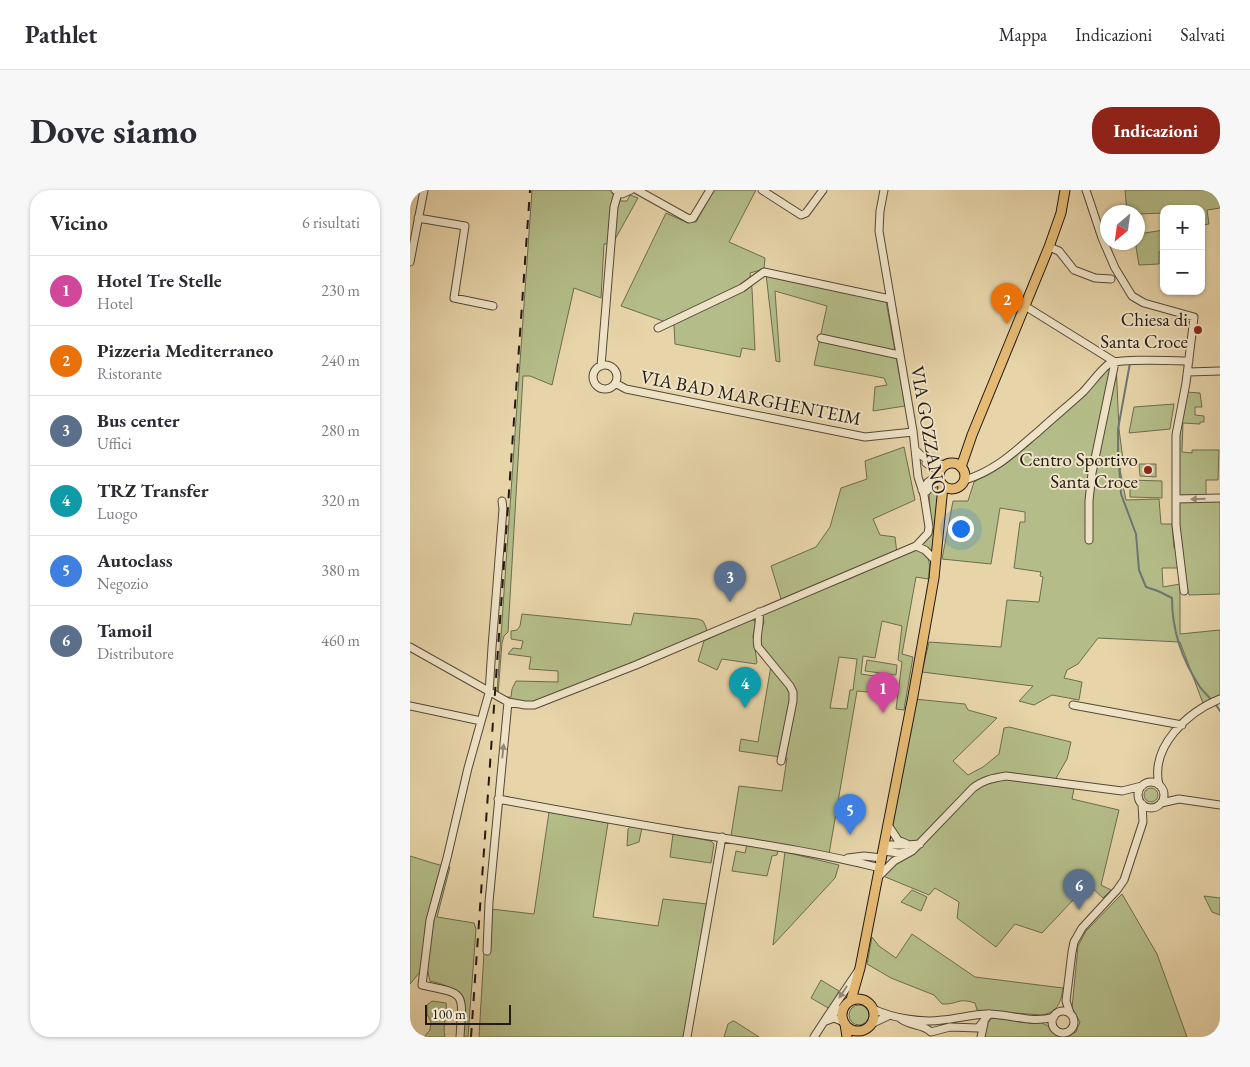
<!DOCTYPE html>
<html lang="it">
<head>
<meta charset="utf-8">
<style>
  body { margin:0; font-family:"EB Garamond",serif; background:#f7f7f7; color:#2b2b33 }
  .controls { position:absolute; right:15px; top:15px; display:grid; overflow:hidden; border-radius:10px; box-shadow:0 1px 4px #0004 }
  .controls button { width:45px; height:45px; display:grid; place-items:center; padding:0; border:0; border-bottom:1px solid #e1e1e2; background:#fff; color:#2b2b33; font:25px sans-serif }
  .compass { position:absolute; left:690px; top:15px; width:45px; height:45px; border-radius:50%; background:#fff; box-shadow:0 1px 4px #0004; rotate:209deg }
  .scale { position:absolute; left:15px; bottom:12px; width:86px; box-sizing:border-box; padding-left:5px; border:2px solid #231a12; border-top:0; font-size:14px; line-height:18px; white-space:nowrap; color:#231a12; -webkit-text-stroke:4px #efe3c7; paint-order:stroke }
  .you { position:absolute; left:550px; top:338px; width:18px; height:18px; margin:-12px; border:4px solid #fff; border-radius:50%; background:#1a73e8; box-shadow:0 0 0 8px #1a73e833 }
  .badge { display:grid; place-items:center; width:32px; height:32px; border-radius:50%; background:#8f2418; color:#fff; font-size:16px; font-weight:700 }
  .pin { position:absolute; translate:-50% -41px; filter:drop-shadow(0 1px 2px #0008) }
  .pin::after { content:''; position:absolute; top:26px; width:18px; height:15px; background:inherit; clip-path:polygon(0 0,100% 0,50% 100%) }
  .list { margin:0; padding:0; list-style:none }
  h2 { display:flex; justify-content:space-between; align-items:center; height:65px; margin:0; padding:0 20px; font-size:21px }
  h2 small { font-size:16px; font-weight:400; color:#7c7c81 }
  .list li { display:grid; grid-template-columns:32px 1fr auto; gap:15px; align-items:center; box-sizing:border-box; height:70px; padding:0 20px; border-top:1px solid #e1e1e2 }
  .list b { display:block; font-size:19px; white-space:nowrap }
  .list p { margin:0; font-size:16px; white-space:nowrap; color:#7c7c81 }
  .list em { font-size:16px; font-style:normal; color:#7c7c81 }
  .map { position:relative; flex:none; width:810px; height:847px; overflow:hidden; border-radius:20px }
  header { display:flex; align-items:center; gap:30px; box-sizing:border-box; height:70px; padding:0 25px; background:#fff; border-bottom:1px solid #e1e1e2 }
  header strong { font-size:24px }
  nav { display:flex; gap:28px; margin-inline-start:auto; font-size:18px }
  .intro { display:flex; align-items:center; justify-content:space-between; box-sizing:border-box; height:120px; padding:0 30px }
  h1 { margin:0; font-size:35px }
  .button { padding:12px 22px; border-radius:20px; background:#8f2418; color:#fff; font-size:18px; font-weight:700 }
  main { display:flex; gap:30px; padding:0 30px }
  aside { flex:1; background:#fff; border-radius:20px; box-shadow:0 1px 4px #0004 }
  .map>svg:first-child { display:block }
  .green { fill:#b4bd89; stroke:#6c6c4e; fill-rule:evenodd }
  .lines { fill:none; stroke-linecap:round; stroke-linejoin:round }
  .stream { stroke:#6c7773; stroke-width:2 }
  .minor-casing { stroke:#544838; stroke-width:9 }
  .major-casing { stroke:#231a12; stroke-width:11 }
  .minor { stroke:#efe3c7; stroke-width:7 }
  .major { stroke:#e4ba74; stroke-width:9 }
  .rail { stroke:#231a12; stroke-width:2; stroke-dasharray:9 9; stroke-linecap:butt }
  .oneway { fill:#938976 }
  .poi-dot { fill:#8f2418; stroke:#efe3c7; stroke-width:2 }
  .labels { text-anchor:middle; stroke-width:4; stroke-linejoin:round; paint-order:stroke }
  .poi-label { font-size:19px; fill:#231a12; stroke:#efe3c7; text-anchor:end }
  .street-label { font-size:19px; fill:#231a12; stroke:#efe3c7 }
</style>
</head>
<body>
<header>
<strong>Pathlet</strong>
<nav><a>Mappa</a><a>Indicazioni</a><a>Salvati</a></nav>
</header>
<div class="intro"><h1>Dove siamo</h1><a class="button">Indicazioni</a></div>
<main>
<aside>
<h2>Vicino<small>6 risultati</small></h2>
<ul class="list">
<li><span class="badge" style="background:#d1479c">1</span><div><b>Hotel Tre Stelle</b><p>Hotel</p></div><em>230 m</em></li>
<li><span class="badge" style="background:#e8710a">2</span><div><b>Pizzeria Mediterraneo</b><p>Ristorante</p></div><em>240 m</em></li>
<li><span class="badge" style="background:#5c6f8a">3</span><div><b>Bus center</b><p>Uffici</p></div><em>280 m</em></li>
<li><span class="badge" style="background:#0f9aa8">4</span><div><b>TRZ Transfer</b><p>Luogo</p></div><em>320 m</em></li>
<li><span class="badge" style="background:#3f7fe0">5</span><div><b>Autoclass</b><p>Negozio</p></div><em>380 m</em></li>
<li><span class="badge" style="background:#5c6f8a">6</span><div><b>Tamoil</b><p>Distributore</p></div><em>460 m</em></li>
</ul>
</aside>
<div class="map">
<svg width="810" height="847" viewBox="0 0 810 847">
  <rect width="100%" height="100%" fill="#e7d4a9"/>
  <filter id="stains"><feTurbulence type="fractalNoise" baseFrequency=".004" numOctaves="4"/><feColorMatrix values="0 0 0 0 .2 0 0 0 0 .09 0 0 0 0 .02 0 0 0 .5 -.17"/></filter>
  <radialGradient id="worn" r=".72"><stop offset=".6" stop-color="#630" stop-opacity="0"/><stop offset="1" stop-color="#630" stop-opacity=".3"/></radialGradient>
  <path class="green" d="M 122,0 L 213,0 L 210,11 L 217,11 L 220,5 L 228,8 L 203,53 L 194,54 L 191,108 L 164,98 L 142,195 L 120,186 L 113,186 L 98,442 L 94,446 L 92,453 L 88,504 L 87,503 Z
    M 304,0 L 346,0 L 319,52 L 355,68 L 354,79 L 340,83 L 342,99 L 345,160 L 332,158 L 330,167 L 265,154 L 264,135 L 211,116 L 256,23 L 276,32 L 286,32 Z
    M 715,0 L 810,0 L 810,18 L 797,20 L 799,34 L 792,35 L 791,40 L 791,19 L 754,19 L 754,23 L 728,24 L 728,22 L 717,22 Z
    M 754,40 L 754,62 L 749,62 L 749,74 L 729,75 L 726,57 L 728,44 Z
    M 356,84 L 476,111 L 495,216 L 463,221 L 465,197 L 477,195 L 474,188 L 404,175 L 417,116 L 365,101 L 370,172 L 366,171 Z
    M 704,173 L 679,311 L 706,173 L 709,239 L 713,270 L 710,280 L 716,310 L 749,309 L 751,334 L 762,334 L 764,358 L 767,357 L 768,378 L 752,378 L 753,397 L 770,394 L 770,444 L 810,440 L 810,506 L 794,516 L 770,452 L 688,448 L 668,474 L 657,480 L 654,488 L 672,492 L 669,510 L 642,505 L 624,515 L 609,511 L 623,496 L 512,482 L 519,452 L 591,457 L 597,410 L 629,412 L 633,387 L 630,386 L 631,382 L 604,378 L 610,332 L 615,332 L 615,322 L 590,318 L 581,374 L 532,369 L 543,311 L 558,311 L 564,292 L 582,281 Z
    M 776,202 L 790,203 L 792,217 L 785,217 L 785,225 L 794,226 L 794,232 L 790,232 L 790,234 L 773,233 L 772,262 L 782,263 L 782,260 L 809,260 L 808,290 L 796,290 L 796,306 L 767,308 L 767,245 Z
    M 764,214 L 760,239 L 719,243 L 724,217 Z
    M 494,257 L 505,310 L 463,329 L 470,345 L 485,347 L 487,364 L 372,412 L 361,376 L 406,357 L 420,337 L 431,298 L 457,289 L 455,271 Z
    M 729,274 L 746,274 L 746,287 L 730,286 Z
    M 720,290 L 752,291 L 752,308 L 720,307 Z
    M 522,296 L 529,297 L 524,364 L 511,355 L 521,339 L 519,302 Z
    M 767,310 L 810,310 L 810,404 L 779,405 L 772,373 Z
    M 507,359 C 522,364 520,377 518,389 L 506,387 L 492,464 L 503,467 L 494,520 L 486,519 L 492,472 L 488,470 L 492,436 L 472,431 L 465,468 L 453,466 L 451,484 L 471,487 L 469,503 L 447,501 L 419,664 L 321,646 L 329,596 L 372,601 L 377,568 L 329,561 L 331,549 L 348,552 L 362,470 L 351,458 L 348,449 L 354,432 L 352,423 L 439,389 ZM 429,467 L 447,469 L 443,500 L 440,500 L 437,519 L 420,518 Z
    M 224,423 L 288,429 L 293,431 L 296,437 L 297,444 L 115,515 L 93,507 L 101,507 L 102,499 L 106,491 L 148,492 L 148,481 L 119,479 L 121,467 L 98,464 L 103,458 L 111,459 L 113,451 L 101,449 L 101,441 L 107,440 L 110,436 L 112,424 L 221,435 Z
    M 339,430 L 344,430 L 346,434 L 343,446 L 347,472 L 346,474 L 312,469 L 307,480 L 288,471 L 294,451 Z
    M 457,470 L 487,475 L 486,485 L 455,481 Z
    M 504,509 L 555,514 L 558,520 L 587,528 L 543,571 L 558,585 L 573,577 L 589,564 L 594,538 L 599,537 L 661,552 L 657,569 L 645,590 L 597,583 L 570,590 L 508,652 C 490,651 490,650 482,635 Z
    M 593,588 L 664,599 L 662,609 L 709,620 L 691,695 L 701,700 L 693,708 L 678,694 L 632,743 L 605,734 L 586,757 L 547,728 L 549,712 L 525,698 L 519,705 L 473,686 L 568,597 Z
    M734 605a7 7 0 1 1 14 0a7 7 0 1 1-14 0Z
    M 139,622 L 198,633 L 183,727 L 248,736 L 253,709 L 297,714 L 274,847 L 69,847 L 74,762 L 80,763 L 81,719 L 124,724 Z
    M 221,636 L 232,638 L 229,652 L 217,656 L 218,639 Z
    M 263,644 L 301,651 L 304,654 L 301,673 L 260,667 Z
    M 337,654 L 368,660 L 367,665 L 362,666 L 357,686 L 322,681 L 326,661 L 335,663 Z
    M 375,662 L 429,675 L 425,688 L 363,755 Z
    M 0,666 C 14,670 26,675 40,677 L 27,727 L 64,733 L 66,739 L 58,847 L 52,847 L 51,806 C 43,797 32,794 20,791 L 17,778 L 14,777 L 0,794 Z
    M 502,700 L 517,707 L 511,721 L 491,712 Z
    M 712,704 L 747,764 L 777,847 L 656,847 L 666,842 L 670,832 L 662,818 L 668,756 L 676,741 Z
    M 794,706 L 810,708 L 810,725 L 802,722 Z
    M 502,744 L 565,787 L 653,798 C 651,813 647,823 631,825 L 567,820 L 565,813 C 547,807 548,815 532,814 L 524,805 L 481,788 L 457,774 L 462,747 L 469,756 L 486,768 Z
    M 411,790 L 429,801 L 420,819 L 401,808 Z
    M 22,811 L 36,813 C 38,825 32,835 35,847 L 14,847 L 20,840 L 21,832 L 17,824 L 17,815 Z
    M439 825a10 10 0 1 1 20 0a10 10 0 1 1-20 0Z
    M 582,828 L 632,833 L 638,836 L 650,847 L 575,847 L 575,836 Z
    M 323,831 L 324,831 L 349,847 L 314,847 L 318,834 Z"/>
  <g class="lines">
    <path class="stream" d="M 720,173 L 708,239 L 708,260 L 711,304 L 726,344 L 729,380 L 736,397 L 748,401 L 762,408 C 762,440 772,470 790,497 C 796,505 805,512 810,521"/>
    <g class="minor-casing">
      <path id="minor" d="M 205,0 L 212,4 L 221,0
        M 227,0 L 279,29 L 283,28 L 300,0
        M 352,0 L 391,25 L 396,23 L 413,0
        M 676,0 L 692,48 L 705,78 L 722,106 L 734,113 L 784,127 L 776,193 L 766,245 L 766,335 L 774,401
        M 8,28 L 55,36 L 44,108 L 83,116
        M 639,57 L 649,61 L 664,80 L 685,88 L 701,89
        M 0,72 L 14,0
        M 615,116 L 705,172 L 682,283 L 679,311 L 679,350
        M 248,138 L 332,98 L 354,82 L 480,109
        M 411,148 L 489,165
        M183 187a12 12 0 1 1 24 0a12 12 0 1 1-24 0Z
        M 191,176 L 204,17 L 208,3
        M 778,182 L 810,181
        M 205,193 L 216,199 L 455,247 L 503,242
        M 505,259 C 514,270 523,273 537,275
        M 516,273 L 530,282
        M 555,290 C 587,280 605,261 630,240 C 644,227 659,215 673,202 C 679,196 694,176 699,174 C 709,168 764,171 779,171
        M 512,300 L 518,292 L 529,285
        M 517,301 L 521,295 L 530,291
        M 766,309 L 810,308
        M 506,356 L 515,360 L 526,371
        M 349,422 C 351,436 345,445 348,457 L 380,496 L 383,502 L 383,511 L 371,571
        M 0,457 L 98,512 L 115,515 L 124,515 L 226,475 L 506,356 L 518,343 L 519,337 L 514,305 L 508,287 L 503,241 L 469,41 L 470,21 L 474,0
        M 663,515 L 772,535
        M 0,516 L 71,531
        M728 605a13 13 0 1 1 26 0a13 13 0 1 1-26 0Z
        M 749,595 C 740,556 778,522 810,509
        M 88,609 C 148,620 208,631 268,641 C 336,652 403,661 470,678
        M 751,613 L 769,609 L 810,615
        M 478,635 L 488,650 L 497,654
        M 474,655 L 498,655 L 510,654
        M 473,661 L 489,663 L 497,662
        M 438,668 L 454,666 L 472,668
        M 468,687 L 484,671 L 502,661 L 510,653 L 563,598 C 573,590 583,588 596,586 L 712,601 L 732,596
        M 77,761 L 79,712 L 98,512
        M 463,819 C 483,828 510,833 532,830 C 547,829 563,824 578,824 C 600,824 622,834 644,827
        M642 832a11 11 0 1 1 22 0a11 11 0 1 1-22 0Z
        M 660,823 L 656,811 L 662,762 L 664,752 L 672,738 L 707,700 L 714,690 L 733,632 L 732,614
        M 417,827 L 448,781
        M 491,829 C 500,836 513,834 521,842 L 540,837 L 568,838 L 579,824
        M 416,831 L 424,828 L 434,832
        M 461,834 L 478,826
        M 50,847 C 53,801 56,804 12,795 L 20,730 L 37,668 L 58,578 L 79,503 L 82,457 L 93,319 L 92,311
        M 277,847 L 312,647
        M 404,847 L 417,827 L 434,817
        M 571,847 L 574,833"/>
    </g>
    <g class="major-casing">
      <path id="major" d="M529 286a13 13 0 1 1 26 0a13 13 0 1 1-26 0Z
        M 551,277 L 562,245 L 639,57 L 651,23 L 655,0
        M432 825a16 16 0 1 1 32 0a16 16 0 1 1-32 0Z
        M 441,810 L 450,778 L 503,506 L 524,388 L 533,296
        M 435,834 L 437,847"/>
    </g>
    <use href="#minor" class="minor"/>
    <use href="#major" class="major"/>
    <path class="rail" d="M 61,847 L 120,0"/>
  </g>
  <defs><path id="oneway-solid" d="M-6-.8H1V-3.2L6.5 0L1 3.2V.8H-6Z" transform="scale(1.25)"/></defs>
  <g class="oneway">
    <use href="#oneway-solid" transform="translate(788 309) rotate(179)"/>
    <use href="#oneway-solid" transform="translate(93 561) rotate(-84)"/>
    <use href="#oneway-solid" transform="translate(433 802) rotate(123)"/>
  </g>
  <g class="poi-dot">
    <circle cx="788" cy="140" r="5"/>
    <circle cx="738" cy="280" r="5"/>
  </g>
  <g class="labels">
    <g class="poi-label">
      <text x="778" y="136">Chiesa di<tspan x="778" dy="22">Santa Croce</tspan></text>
      <text x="728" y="276">Centro Sportivo<tspan x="728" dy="22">Santa Croce</tspan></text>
    </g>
    <g class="street-label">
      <text transform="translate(341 207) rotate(11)" y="7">VIA BAD MARGHENTEIM</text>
      <text transform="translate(519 240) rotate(80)" y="7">VIA GOZZANO</text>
    </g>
  </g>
  <rect width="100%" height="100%" filter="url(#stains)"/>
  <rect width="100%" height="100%" fill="url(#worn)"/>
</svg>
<div class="controls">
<button>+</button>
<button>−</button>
</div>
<svg class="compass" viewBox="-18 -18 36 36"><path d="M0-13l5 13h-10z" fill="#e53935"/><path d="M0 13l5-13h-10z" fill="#7c7c81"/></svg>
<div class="scale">100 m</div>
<div class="you"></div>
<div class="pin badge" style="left:473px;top:523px;background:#d1479c">1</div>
<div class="pin badge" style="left:597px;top:134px;background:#e8710a">2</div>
<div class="pin badge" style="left:320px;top:412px;background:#5c6f8a">3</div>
<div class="pin badge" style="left:335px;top:518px;background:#0f9aa8">4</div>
<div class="pin badge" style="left:440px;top:645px;background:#3f7fe0">5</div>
<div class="pin badge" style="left:669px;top:720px;background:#5c6f8a">6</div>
</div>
</main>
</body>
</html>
